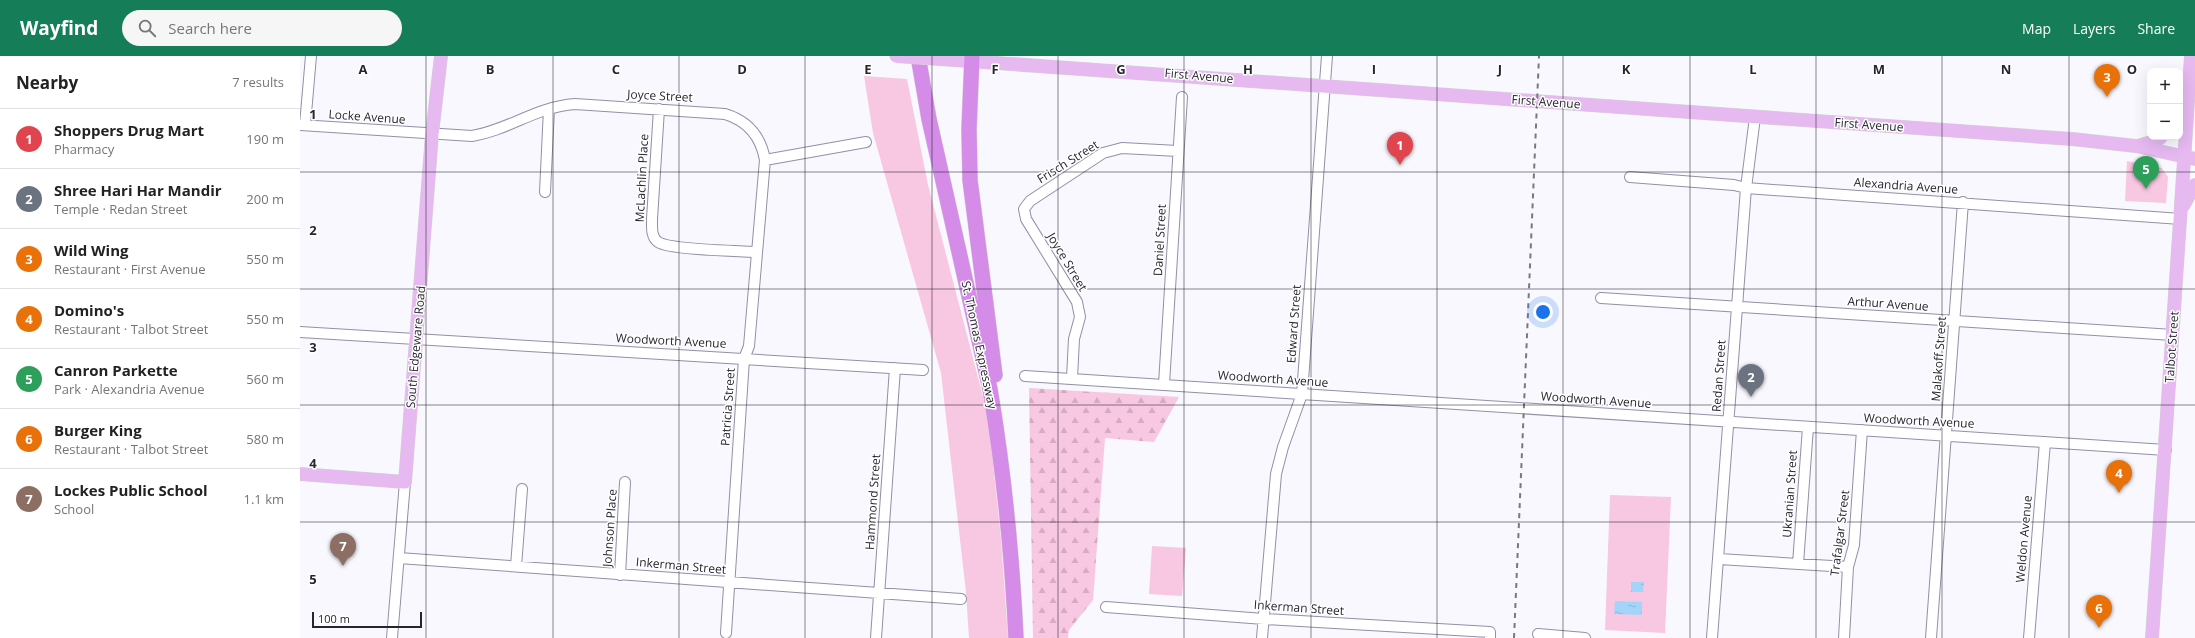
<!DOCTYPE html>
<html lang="en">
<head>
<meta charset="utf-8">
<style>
  body { margin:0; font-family:"Open Sans",sans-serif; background:#f6f6f6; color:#222 }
  .controls { position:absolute; right:12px; top:12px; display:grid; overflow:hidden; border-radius:8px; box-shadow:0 4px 16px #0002 }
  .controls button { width:36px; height:36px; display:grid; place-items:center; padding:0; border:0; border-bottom:1px solid #e0e0e0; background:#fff; color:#222; font:20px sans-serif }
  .scale { position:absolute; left:12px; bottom:10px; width:110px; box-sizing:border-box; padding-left:4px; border:2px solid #27252e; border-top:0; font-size:11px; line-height:14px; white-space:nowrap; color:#27252e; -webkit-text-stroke:3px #fff; paint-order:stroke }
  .you { position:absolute; left:1243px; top:256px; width:14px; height:14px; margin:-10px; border:3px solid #fff; border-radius:50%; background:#1a73e8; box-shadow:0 0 0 6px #1a73e833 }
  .badge { display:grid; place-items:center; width:26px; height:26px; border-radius:50%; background:#157e59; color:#fff; font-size:13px; font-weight:700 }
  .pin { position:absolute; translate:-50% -33px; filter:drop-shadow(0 1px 2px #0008) }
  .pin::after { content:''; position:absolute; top:21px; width:14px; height:12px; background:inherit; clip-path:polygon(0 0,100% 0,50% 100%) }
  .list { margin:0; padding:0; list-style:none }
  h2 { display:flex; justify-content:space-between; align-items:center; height:52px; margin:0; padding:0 16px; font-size:17px }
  h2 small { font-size:13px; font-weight:400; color:#767676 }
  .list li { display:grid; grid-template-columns:26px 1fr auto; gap:12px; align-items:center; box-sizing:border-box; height:60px; padding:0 16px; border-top:1px solid #e0e0e0 }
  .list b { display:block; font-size:15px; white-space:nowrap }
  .list p { margin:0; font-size:13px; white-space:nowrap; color:#767676 }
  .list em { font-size:13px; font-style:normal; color:#767676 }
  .icon { flex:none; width:22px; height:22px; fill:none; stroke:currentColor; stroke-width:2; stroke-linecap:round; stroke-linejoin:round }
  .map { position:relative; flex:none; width:1895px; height:582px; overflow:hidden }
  header { display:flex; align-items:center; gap:24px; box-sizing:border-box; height:56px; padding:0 20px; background:#157e59; color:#fff }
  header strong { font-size:19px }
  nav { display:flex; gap:22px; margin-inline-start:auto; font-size:14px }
  .search { width:280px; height:36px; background:#f6f6f6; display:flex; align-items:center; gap:10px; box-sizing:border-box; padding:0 14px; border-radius:22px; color:#767676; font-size:15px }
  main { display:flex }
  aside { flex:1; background:#fff }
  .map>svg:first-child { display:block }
  .green { fill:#f8c7e1 }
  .forest { fill:url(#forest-firs) }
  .water { fill:url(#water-ripples) }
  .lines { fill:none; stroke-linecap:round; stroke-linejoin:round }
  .minor-casing { stroke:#938fa7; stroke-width:12 }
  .major-casing { stroke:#d4d3d5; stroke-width:14 }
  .highway-casing { stroke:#d4d3d5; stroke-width:16 }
  .minor { stroke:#fff; stroke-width:10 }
  .major { stroke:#e6b9f1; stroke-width:13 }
  .highway { stroke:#d58be8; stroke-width:15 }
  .rail { stroke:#79777f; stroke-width:2; stroke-dasharray:5 5; stroke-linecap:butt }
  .major-bridge-casing { stroke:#d4d3d5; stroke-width:14; stroke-linecap:butt }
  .major-bridge { stroke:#e6b9f1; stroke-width:13 }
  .grid { fill:none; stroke:#27252e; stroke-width:1; stroke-opacity:0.55 }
  .labels { text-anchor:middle; stroke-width:3; stroke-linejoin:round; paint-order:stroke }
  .street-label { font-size:12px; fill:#27252e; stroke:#fff }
  .grid-label { font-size:13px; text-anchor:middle; font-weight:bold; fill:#27252e; stroke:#fff; stroke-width:3; stroke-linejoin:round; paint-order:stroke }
</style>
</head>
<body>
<header>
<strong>Wayfind</strong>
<div class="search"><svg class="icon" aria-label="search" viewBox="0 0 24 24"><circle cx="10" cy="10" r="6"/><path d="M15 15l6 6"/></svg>Search here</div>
<nav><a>Map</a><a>Layers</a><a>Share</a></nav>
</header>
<main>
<aside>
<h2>Nearby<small>7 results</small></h2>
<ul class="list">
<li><span class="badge" style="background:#e0444e">1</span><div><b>Shoppers Drug Mart</b><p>Pharmacy</p></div><em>190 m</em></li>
<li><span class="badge" style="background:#6b7280">2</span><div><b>Shree Hari Har Mandir</b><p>Temple · Redan Street</p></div><em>200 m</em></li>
<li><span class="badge" style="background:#e8710a">3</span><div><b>Wild Wing</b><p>Restaurant · First Avenue</p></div><em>550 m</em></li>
<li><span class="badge" style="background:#e8710a">4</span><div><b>Domino's</b><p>Restaurant · Talbot Street</p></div><em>550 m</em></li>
<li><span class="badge" style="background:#2e9e5b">5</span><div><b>Canron Parkette</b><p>Park · Alexandria Avenue</p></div><em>560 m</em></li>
<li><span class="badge" style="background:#e8710a">6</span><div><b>Burger King</b><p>Restaurant · Talbot Street</p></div><em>580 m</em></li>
<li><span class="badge" style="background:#8d6e63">7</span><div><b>Lockes Public School</b><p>School</p></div><em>1.1 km</em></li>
</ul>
</aside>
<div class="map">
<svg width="1895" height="582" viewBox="0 0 1895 582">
  <defs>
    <pattern id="forest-firs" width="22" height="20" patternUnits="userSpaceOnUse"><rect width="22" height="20" fill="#f8c7e1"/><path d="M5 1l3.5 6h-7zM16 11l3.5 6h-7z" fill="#d5abc1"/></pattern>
    <pattern id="water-ripples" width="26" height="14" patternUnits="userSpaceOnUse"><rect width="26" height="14" fill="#a3d5fb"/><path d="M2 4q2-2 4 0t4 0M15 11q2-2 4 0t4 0" fill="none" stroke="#8cb7d7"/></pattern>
  </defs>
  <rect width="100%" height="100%" fill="#f9f8fe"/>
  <path class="green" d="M 564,20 L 607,23 L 628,129 L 688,360 L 701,483 L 708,582 L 669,582 L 666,536 L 641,317 L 573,77 Z
    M 1827,105 L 1862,112 L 1868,121 L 1866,147 L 1825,145 Z
    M 1310,439 L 1371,441 L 1365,577 L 1305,574 Z
    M 852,490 L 886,492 L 882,540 L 849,538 Z"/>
  <path class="forest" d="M 729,332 L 879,341 L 854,386 L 805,382 L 793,544 L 769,574 L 768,582 L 733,582 Z"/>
  <path class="water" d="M 1331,526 L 1344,526 L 1343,536 L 1331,536 Z
    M 1315,545 L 1342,546 L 1342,559 L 1314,558 Z"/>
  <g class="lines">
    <g class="minor-casing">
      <path id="minor" d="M 359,53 L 352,163 C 352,172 351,181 358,186 C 370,194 439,195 457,196
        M 0,69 L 172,80 C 209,74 235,51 275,48 L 425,58 C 448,65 461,81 465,104 L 449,290 L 444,303 L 426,577
        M 5,69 L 11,0
        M 465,104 L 566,86
        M 1330,121 L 1434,129 L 1446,132 L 1881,163
        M 245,136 L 249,53
        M 1301,242 L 1873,279
        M 0,276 L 623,314
        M 725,320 L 1866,394
        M 772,322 L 774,283 L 780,261 L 777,246 L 726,163 L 724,153 L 730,145 L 803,97 L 822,92 L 878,95
        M 864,328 L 882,41
        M 99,502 L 661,543
        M 1419,503 L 1548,511
        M 1498,508 L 1508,371
        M 216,510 L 222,433
        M 320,519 L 325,426
        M 806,551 L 964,563 L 1190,576 L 1190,582
        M 1238,578 L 1285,582
        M 92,582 L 105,426
        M 576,582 L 595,312
        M 962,582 L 976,418 L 983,391 L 1002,338 L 1027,0
        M 1412,582 L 1446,132 L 1455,61
        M 1544,582 L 1548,511 L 1554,489 L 1562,374
        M 1631,582 L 1663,146
        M 1729,582 L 1745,386"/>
    </g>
    <g class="major-casing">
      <path id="major" d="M 640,3 C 1017,28 1394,56 1772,83 L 1836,90 L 1895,103
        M 1838,90 L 1858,84 L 1861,81
        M 1883,150 L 1895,129
        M 0,418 L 105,426 L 132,78 L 141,0
        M 1852,582 L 1891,0"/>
    </g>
    <g class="highway-casing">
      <path id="highway" d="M 618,0 L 629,63 L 690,333 C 704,416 712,498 716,582
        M 672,0 L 669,73 L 670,124 L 695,319"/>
    </g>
    <use href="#minor" class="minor"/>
    <use href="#major" class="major"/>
    <use href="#highway" class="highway"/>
    <path class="rail" d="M 1214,582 L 1239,0"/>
    <g class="major-bridge-casing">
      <path id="major-bridge" d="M 596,0 L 640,3"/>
    </g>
    <use href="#major-bridge" class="major-bridge"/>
  </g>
  <path class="grid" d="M 126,0 L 126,582M 253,0 L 253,582M 379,0 L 379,582M 505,0 L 505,582M 632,0 L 632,582M 758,0 L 758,582M 884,0 L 884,582M 1011,0 L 1011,582M 1137,0 L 1137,582M 1263,0 L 1263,582M 1390,0 L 1390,582M 1516,0 L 1516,582M 1642,0 L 1642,582M 1769,0 L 1769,582M 0,116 L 1895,116M 0,233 L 1895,233M 0,349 L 1895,349M 0,466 L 1895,466"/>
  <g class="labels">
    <g class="street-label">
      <text transform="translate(899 20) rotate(5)" y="4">First Avenue</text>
      <text transform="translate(360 40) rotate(3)" y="4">Joyce Street</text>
      <text transform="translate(1246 46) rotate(4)" y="4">First Avenue</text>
      <text transform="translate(67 61) rotate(4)" y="4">Locke Avenue</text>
      <text transform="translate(1569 69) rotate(4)" y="4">First Avenue</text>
      <text transform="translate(768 106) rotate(-32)" y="4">Frisch Street</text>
      <text transform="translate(342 122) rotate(-87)" y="4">McLachlin Place</text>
      <text transform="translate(1606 130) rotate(4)" y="4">Alexandria Avenue</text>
      <text transform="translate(860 184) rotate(-87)" y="4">Daniel Street</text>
      <text transform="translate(767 206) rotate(59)" y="4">Joyce Street</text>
      <text transform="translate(1588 248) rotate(4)" y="4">Arthur Avenue</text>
      <text transform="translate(994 268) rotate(-86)" y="4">Edward Street</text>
      <text transform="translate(371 285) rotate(3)" y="4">Woodworth Avenue</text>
      <text transform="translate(679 289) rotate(78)" y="4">St. Thomas Expressway</text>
      <text transform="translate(116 291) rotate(-85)" y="4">South Edgeware Road</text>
      <text transform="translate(1872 291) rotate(-86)" y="4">Talbot Street</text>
      <text transform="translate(1639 303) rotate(-86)" y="4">Malakoff Street</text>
      <text transform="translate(1419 320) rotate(-86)" y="4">Redan Street</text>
      <text transform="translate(973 323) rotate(4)" y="4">Woodworth Avenue</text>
      <text transform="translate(1296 344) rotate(4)" y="4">Woodworth Avenue</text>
      <text transform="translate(428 351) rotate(-86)" y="4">Patricia Street</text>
      <text transform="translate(1619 365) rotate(3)" y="4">Woodworth Avenue</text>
      <text transform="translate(1490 438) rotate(-86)" y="4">Ukranian Street</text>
      <text transform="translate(573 446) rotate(-86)" y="4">Hammond Street</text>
      <text transform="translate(310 472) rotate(-86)" y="4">Johnson Place</text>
      <text transform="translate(1540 477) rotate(-83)" y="4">Trafalgar Street</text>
      <text transform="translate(1724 483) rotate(-85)" y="4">Weldon Avenue</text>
      <text transform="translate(381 510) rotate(5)" y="4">Inkerman Street</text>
      <text transform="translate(999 552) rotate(4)" y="4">Inkerman Street</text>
    </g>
  </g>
  <g class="grid-label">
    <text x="63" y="18">A</text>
    <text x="190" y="18">B</text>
    <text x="316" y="18">C</text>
    <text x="442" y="18">D</text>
    <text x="568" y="18">E</text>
    <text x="695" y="18">F</text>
    <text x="821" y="18">G</text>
    <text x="948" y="18">H</text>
    <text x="1074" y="18">I</text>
    <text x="1200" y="18">J</text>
    <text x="1326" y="18">K</text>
    <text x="1453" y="18">L</text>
    <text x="1579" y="18">M</text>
    <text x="1706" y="18">N</text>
    <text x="1832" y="18">O</text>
    <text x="13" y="63">1</text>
    <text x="13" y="179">2</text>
    <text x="13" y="296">3</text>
    <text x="13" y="412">4</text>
    <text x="13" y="528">5</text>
  </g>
</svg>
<div class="controls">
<button>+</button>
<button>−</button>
</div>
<div class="scale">100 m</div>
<div class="you"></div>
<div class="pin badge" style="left:1100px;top:109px;background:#e0444e">1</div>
<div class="pin badge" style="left:1451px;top:341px;background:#6b7280">2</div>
<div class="pin badge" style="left:1807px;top:41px;background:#e8710a">3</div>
<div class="pin badge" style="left:1819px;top:437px;background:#e8710a">4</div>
<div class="pin badge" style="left:1846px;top:133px;background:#2e9e5b">5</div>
<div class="pin badge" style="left:1799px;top:572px;background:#e8710a">6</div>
<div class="pin badge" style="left:43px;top:510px;background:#8d6e63">7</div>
</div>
</main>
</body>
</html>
